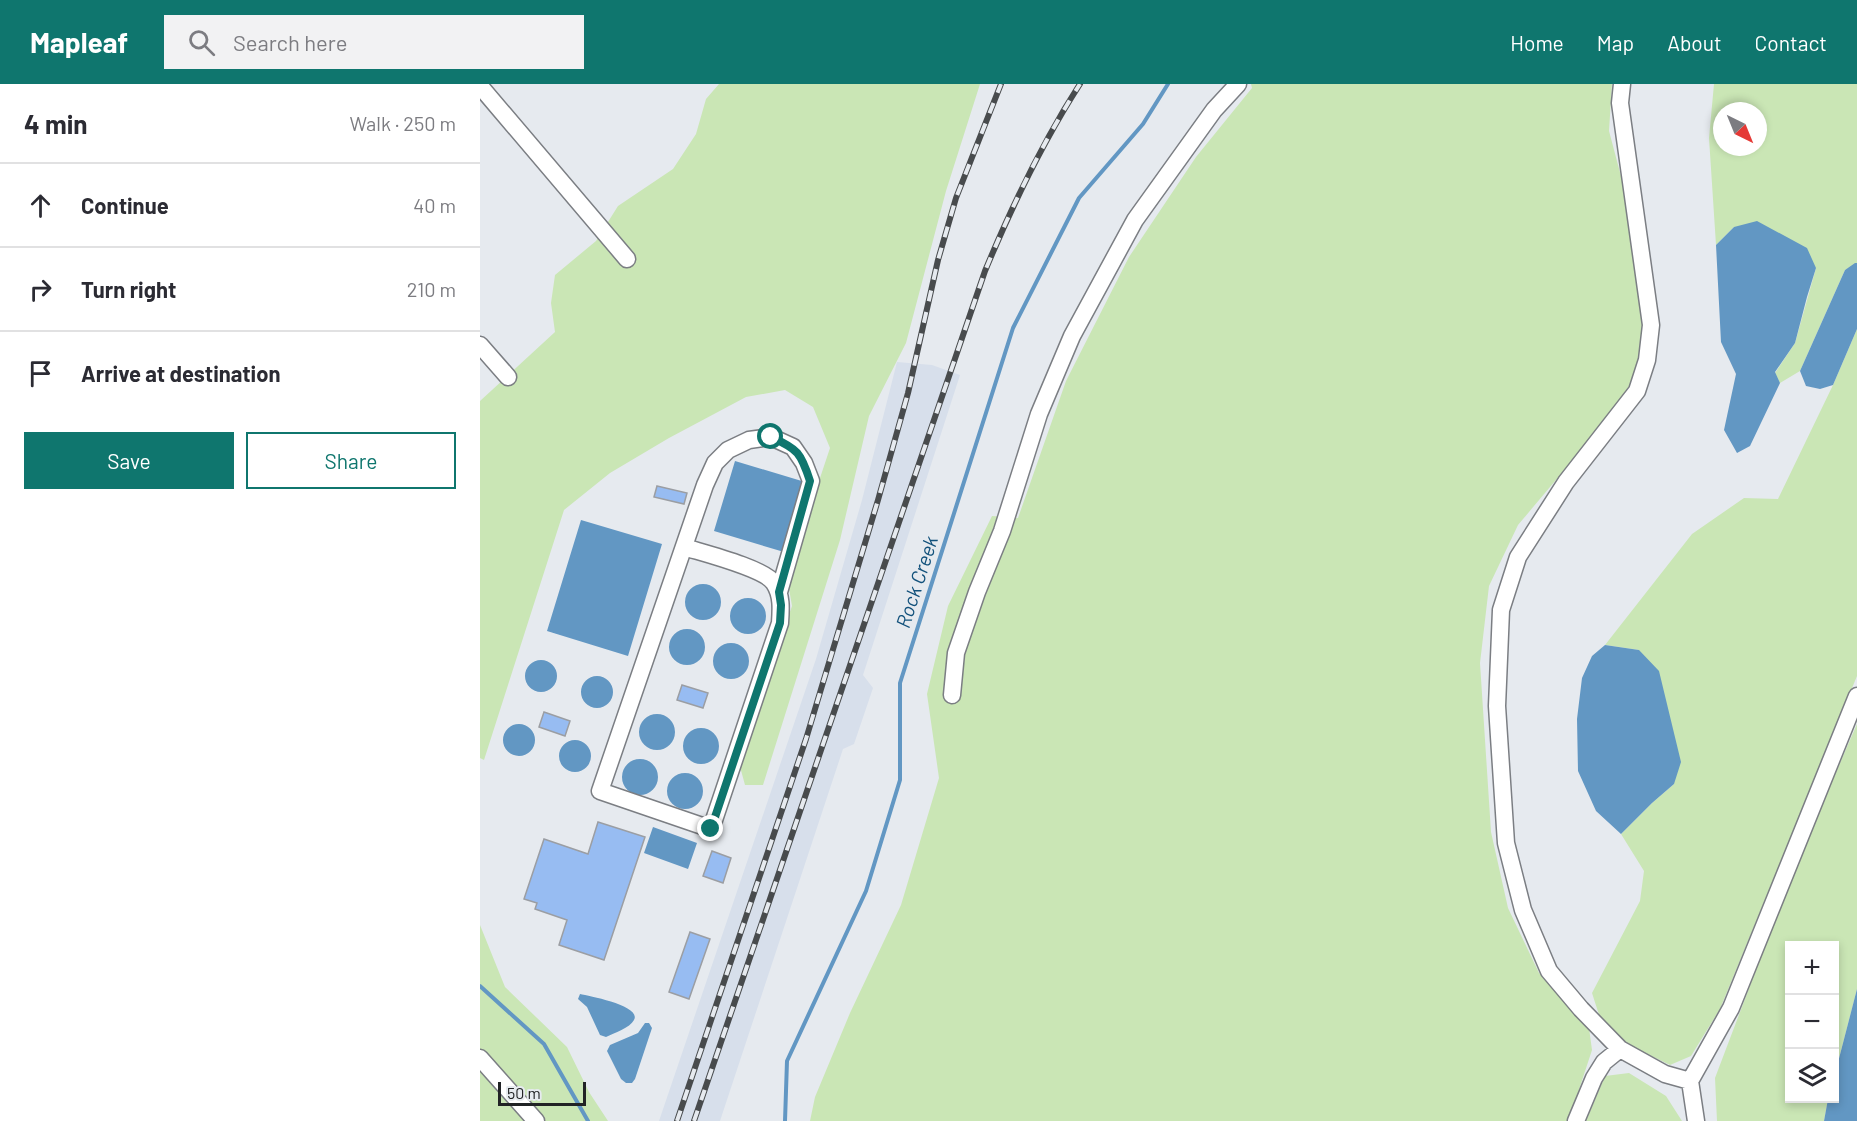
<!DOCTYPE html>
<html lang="en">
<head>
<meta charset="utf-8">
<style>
  body { margin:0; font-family:Barlow,sans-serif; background:#f2f2f3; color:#2b2b33 }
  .controls { position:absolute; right:18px; bottom:18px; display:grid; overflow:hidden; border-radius:0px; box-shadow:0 3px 9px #0003 }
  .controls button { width:54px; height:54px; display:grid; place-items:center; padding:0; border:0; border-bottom:2px solid #e1e1e2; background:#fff; color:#2b2b33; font:30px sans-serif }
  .compass { position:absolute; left:1233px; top:18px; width:54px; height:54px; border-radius:50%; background:#fff; box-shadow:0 3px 9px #0003; rotate:137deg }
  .scale { position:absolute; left:18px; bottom:15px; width:88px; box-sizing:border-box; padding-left:6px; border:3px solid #212325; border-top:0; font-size:16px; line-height:21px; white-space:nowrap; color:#212325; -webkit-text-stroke:4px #e6eaef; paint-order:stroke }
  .stop { position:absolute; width:18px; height:18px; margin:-14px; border:4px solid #0f766e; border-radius:50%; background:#fff }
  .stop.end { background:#0f766e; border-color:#fff; box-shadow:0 2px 6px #0008 }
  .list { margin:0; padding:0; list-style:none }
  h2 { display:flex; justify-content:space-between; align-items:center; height:78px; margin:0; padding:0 24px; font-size:26px }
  h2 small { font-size:20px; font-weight:400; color:#7c7c81 }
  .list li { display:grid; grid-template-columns:39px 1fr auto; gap:18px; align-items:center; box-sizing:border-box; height:84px; padding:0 24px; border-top:2px solid #e1e1e2 }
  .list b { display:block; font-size:22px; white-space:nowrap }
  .list em { font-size:20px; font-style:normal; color:#7c7c81 }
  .actions { display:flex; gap:12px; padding:18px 24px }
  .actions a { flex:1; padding:14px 0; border:2px solid #0f766e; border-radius:0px; text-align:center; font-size:21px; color:#0f766e }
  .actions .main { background:#0f766e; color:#fff }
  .icon { flex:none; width:33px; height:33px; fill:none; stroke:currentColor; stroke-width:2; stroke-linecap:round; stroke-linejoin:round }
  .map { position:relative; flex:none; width:1377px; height:1037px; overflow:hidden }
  header { display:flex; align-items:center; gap:36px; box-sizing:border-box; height:84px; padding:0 30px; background:#0f766e; color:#fff }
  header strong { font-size:28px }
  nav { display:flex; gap:33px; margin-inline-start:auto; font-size:21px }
  .search { width:420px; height:54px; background:#f2f2f3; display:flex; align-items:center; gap:15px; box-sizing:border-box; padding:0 21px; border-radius:0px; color:#7c7c81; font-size:22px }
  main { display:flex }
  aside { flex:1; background:#fff }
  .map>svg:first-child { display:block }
  .built { fill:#d7dfeb }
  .green { fill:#cae6b5; fill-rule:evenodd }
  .water { fill:#6297c3 }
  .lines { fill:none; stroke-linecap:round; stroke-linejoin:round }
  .stream { stroke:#6297c3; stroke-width:4 }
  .building { fill:#97bcf2; stroke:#9b9ea3; stroke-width:1.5 }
  .minor-casing { stroke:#7b7e83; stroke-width:19 }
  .minor { stroke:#fff; stroke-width:16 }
  .rail-casing { stroke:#484b4d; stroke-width:6 }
  .rail { stroke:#e6eaef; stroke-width:4; stroke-dasharray:11; stroke-linecap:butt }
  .route { stroke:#0f766e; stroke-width:8 }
  .labels { text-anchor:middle; stroke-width:5; stroke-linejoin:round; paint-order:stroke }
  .water-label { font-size:20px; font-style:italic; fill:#12517b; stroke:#e6eaef }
</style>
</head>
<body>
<header>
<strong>Mapleaf</strong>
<div class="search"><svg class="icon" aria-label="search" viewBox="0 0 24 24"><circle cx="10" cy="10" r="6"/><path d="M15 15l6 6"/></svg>Search here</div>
<nav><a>Home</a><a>Map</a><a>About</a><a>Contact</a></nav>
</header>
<main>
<aside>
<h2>4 min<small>Walk · 250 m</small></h2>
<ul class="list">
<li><svg class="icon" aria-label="ahead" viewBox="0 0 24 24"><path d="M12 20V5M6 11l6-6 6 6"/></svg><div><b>Continue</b></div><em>40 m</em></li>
<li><svg class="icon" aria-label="right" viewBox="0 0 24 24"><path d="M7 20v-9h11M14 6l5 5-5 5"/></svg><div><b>Turn right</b></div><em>210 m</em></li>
<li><svg class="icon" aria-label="arrive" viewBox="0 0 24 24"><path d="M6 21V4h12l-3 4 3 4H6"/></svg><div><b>Arrive at destination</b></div></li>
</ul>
<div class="actions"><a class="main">Save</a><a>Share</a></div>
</aside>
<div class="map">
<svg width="1377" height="1037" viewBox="0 0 1377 1037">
  <rect width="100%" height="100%" fill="#e6eaef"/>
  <path class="built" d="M 417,278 L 452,281 L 480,291 L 383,591 L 393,604 L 374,660 L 363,665 L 240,1037 L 179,1037 L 336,575 L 382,416 Z"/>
  <path class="green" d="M 239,0 L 500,0 L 466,107 L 426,259 L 389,332 L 360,456 L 283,701 L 265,701 L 259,679 L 312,522 L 307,493 L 350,364 L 333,323 L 305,306 L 266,313 L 189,354 L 130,389 L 84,426 L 4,676 L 0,674 L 0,317 L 75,248 L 71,219 L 75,191 L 116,157 L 138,122 L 193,85 L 216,50 L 226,15 Z
    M 771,0 L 1132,0 L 1129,47 L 1146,111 L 1159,199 L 1164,251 L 1152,298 L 1118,346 L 1038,441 L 1009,502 L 1000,579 L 1011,748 L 1028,824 L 1059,889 L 1109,944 L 1112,966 L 1089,1036 L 1087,1037 L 330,1037 L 335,1013 L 370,929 L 421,821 L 459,694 L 447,610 L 468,522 L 512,432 L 538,434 L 586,297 L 649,173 L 716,73 L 772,4 Z
    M 1234,0 L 1377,0 L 1377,179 L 1365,186 L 1320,287 L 1300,299 L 1295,289 L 1315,259 L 1336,184 L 1254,143 L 1236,161 L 1229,54 ZM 1242,27 L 1278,27 L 1278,63 L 1242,63 Z
    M 1377,245 L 1377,592 L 1240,925 L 1211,972 L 1190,981 L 1151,962 L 1121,937 L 1112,909 L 1160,817 L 1164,787 L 1141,750 L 1172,719 L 1194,700 L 1159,566 L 1125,561 L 1212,450 L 1264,414 L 1298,415 L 1353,301 Z
    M 1377,640 L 1377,905 L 1355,990 L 1354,862 L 1310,862 L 1310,1014 L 1348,1015 L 1344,1037 L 1237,1037 L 1235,994 L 1318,775 Z
    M 0,841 L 25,903 L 87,963 L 109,1008 L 128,1037 L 0,1037 Z
    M 1149,989 L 1186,1012 L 1202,1037 L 1106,1037 L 1125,992 Z"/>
  <path class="water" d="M 1277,137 L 1327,164 L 1336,184 L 1327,213 L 1315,259 L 1295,288 L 1300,299 L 1270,362 L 1257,369 L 1244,346 L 1256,290 L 1241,258 L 1236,161 L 1254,143 Z
    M 1375,179 L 1377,179 L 1377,245 L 1353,301 L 1340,305 L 1326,302 L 1320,287 L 1365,186 Z
    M 255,377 L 325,398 L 304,468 L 234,447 Z
    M 101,436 L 182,460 L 148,572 L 67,547 Z
    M205 518a18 18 0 1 1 36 0a18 18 0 1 1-36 0Z
    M250 532a18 18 0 1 1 36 0a18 18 0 1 1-36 0Z
    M189 563a18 18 0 1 1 36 0a18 18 0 1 1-36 0Z
    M233 577a18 18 0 1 1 36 0a18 18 0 1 1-36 0Z
    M 1125,561 L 1159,566 L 1179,587 L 1201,678 L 1194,700 L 1172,719 L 1141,750 L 1116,727 L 1098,687 L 1097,635 L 1102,594 L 1112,572 Z
    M45 592a16 16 0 1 1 32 0a16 16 0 1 1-32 0Z
    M101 608a16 16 0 1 1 32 0a16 16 0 1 1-32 0Z
    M159 648a18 18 0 1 1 36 0a18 18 0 1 1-36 0Z
    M23 656a16 16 0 1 1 32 0a16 16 0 1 1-32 0Z
    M203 662a18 18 0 1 1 36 0a18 18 0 1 1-36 0Z
    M79 672a16 16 0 1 1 32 0a16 16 0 1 1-32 0Z
    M142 693a18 18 0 1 1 36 0a18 18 0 1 1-36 0Z
    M187 707a18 18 0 1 1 36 0a18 18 0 1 1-36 0Z
    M 173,743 L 217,759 L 208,785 L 164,769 Z
    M 1377,905 L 1377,1037 L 1344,1037 L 1348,1015 L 1354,1014 L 1355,990 Z
    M 100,910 C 110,912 162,922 154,936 C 150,944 134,949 126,953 L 120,951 L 107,923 L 98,915 Z
    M 165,939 L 169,939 L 172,944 L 155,995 L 152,999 L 146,999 L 141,995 L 127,967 L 130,961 L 158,949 Z"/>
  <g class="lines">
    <path class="stream" d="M 0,902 L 64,960 L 108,1037
      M 305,1037 L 307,977 L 386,807 L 420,696 L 420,599 L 533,244 L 599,114 L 663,40 L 688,0"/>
  </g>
  <path class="building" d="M 177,402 L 207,409 L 204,420 L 174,413 Z
    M 202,601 L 228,609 L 223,624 L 197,616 Z
    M 64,628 L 90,637 L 85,652 L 59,643 Z
    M 118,738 L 165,753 L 124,876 L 79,861 L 87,836 L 55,825 L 57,819 L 44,815 L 64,755 L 108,770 Z
    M 232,767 L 251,774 L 243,799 L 223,792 Z
    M 210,848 L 230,855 L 209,915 L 189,908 Z"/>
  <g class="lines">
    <g class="minor-casing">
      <path id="minor" d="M 1142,0 L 1140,19 L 1171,241 L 1167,276 L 1157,307 L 1086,398 L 1038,473 L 1021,526 L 1017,622 L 1026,759 L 1043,826 L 1069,887 L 1101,925 L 1140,965 L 1185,990 L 1210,997 L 1216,1037
        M 0,2 L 147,175
        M 0,261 L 28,293
        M 204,463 C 223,469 284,484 294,499 C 302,511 301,525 300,539 L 231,745 L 120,707 L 225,401 L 235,379 L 248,366 L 269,356 L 291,353 L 313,363 L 324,379 L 331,397 L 299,508
        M 472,611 L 476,569 L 497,508 L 522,447 L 559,330 L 592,252 L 655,136 L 734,26 L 758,0
        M 0,974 L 56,1037
        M 1210,997 L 1251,924 L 1377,612
        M 1096,1037 L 1114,994 L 1124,978 L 1140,965"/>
    </g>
    <use href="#minor" class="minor"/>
    <g class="rail-casing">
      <path id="rail" d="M 197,1037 L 326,655 L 398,416 L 428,309 L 458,176 L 476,114 L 521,0
        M 214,1037 L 505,187 C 532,122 562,59 600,0"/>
    </g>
    <use href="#rail" class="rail"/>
  </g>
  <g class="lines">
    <path class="route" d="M 231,745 L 300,539 L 301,521 L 299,508 L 330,397 C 321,369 318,365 291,353"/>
  </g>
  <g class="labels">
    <g class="water-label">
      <text transform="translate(437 498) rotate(-72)" y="7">Rock Creek</text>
    </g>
  </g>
</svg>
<div class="controls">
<button>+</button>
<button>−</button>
<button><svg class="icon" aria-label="layers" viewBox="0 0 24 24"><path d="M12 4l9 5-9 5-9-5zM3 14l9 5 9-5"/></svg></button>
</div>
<svg class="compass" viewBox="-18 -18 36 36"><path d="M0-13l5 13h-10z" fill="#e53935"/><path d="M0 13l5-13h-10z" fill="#7c7c81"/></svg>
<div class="scale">50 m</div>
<div class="stop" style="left:291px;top:353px"></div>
<div class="stop end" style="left:231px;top:745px"></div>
</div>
</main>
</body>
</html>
